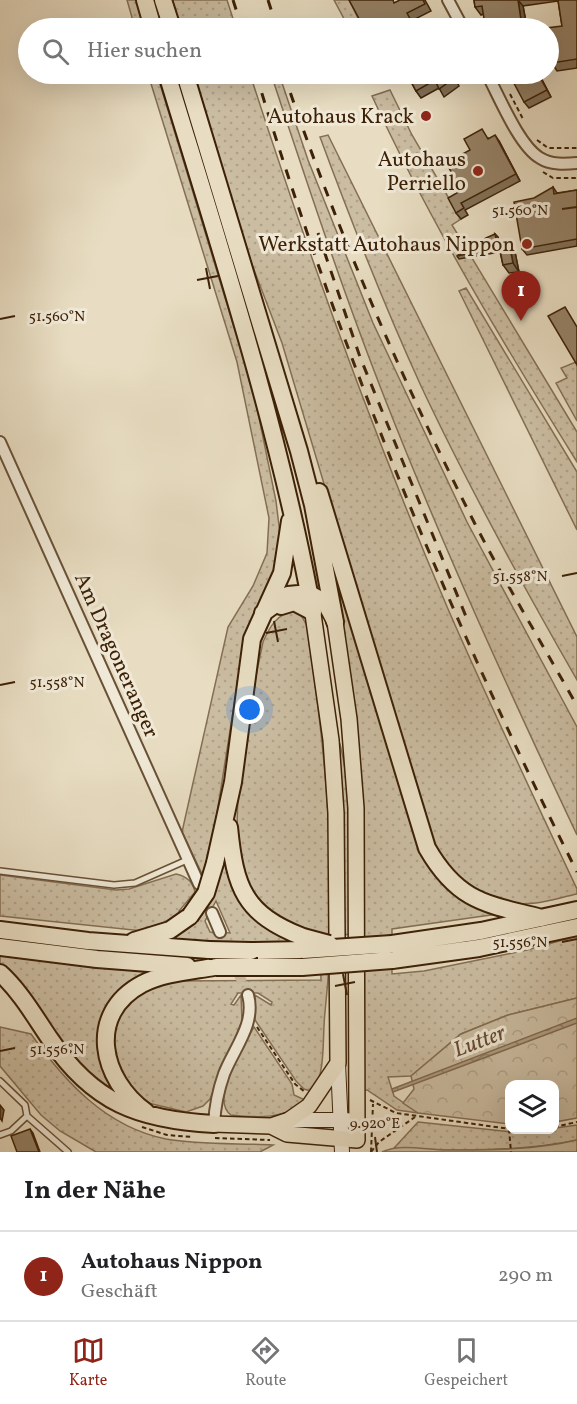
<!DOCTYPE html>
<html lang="de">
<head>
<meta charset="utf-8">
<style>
  body { margin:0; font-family:Vollkorn,serif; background:#f6f6f6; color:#202124 }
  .controls { position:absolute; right:18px; bottom:18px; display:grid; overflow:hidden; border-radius:12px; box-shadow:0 6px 24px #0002 }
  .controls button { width:54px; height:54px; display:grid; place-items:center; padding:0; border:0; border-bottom:2px solid #e0e0e0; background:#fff; color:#202124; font:30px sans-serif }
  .you { position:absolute; left:250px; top:710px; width:21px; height:21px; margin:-15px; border:4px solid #fff; border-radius:50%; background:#1a73e8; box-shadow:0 0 0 9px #1a73e833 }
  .badge { display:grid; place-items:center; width:39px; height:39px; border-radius:50%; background:#8f2418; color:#fff; font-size:20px; font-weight:700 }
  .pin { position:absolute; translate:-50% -50px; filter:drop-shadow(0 2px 3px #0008) }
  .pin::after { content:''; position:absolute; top:32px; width:21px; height:18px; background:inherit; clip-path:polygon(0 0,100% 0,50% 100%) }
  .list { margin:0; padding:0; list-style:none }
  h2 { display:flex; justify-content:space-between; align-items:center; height:78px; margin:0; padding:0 24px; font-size:26px }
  h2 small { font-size:20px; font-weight:400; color:#757577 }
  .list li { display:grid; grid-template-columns:39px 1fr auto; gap:18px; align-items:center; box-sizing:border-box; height:90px; padding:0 24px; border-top:2px solid #e0e0e0 }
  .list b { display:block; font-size:22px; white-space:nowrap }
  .list p { margin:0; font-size:20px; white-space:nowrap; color:#757577 }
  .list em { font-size:20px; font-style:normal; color:#757577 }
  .icon { flex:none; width:33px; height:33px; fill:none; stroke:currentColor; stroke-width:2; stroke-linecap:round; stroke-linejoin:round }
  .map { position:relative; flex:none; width:577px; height:1152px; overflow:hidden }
  .search { position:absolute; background:#fff; box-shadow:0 6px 24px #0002; left:18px; right:18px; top:18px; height:66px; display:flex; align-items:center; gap:15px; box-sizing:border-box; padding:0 21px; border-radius:33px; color:#757577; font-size:22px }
  .sheet { height:168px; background:#fff }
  nav { display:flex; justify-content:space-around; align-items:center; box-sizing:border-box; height:84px; border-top:2px solid #e0e0e0; background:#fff; font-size:16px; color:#757577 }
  nav a { display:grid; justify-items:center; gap:3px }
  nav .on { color:#8f2418 }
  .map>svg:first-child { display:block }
  .grass { fill:url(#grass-dots); stroke:#846f54; stroke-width:1.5; fill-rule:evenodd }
  .forest { fill:url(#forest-crowns); stroke:#846f54; stroke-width:1.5 }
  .water { fill:url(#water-waves); stroke:#816b50; stroke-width:1.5 }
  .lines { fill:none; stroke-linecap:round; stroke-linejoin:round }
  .minor-tunnel { stroke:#c6b79c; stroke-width:10; stroke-dasharray:10 5; stroke-linecap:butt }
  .service-casing { stroke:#685035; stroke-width:8 }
  .minor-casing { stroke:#685035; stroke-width:14 }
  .secondary-casing { stroke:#3d2106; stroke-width:16 }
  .primary-casing { stroke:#3d2106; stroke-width:18 }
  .trunk-casing { stroke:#3d2106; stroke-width:20 }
  .path { stroke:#3d2106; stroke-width:2; stroke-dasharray:4.5 3; stroke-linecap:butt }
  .service { stroke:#f0e9d7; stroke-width:5 }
  .minor { stroke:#f0e9d7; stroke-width:10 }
  .secondary { stroke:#f0e9d7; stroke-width:14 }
  .primary { stroke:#e8ddc2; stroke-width:15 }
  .trunk { stroke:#e8ddc2; stroke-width:16 }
  .rail { stroke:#3d2106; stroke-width:3; stroke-dasharray:10 10; stroke-linecap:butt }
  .trunk-bridge-casing { stroke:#3d2106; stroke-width:20; stroke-linecap:butt }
  .trunk-bridge { stroke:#e8ddc2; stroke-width:16 }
  .wall { fill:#817159; stroke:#3d2106; stroke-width:1.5 }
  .shaded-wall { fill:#695c49; stroke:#3d2106; stroke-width:1.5 }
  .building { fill:#968368; stroke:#3d2106; stroke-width:1.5 }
  .ticks { fill:none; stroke:#3d2106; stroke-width:2 }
  .poi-dot { fill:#8f2418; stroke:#f0e9d7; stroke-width:2 }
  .labels { text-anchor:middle; stroke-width:6; stroke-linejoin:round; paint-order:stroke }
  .poi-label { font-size:21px; fill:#3d2106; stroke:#f0e9d7; text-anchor:end }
  .street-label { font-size:21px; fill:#3d2106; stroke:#f0e9d7 }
  .water-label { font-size:22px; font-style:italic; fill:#654c31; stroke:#f0e9d7 }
  .ticks-label { font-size:15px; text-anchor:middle; fill:#3d2106; stroke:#f0e9d7; stroke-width:6; stroke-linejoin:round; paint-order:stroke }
</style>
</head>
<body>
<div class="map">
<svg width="577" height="1152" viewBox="0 0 577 1152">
  <defs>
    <pattern id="grass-dots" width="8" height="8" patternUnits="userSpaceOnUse" patternTransform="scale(1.5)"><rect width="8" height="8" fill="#cbbda2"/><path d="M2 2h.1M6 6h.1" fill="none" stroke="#afa28a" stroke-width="1.8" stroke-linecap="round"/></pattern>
    <pattern id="forest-crowns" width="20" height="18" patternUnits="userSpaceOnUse" patternTransform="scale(1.5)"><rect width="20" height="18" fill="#cbbda2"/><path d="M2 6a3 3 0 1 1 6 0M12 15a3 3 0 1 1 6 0" fill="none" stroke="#afa28a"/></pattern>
    <pattern id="water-waves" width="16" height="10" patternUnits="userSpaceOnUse" patternTransform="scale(1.5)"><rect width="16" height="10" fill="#ae9d82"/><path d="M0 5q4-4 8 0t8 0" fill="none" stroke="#8f8068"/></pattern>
  </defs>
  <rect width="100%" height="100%" fill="#e8ddc2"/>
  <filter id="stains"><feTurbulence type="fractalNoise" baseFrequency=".00333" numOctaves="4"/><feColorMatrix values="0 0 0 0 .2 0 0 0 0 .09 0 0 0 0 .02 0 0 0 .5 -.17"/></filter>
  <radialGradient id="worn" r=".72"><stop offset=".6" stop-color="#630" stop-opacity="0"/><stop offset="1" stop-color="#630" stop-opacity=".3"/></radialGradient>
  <path class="grass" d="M 127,0 L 136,0 L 144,28 L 135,28 Z
    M 171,0 L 227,0 L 236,28 L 179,28 Z
    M 334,0 L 349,0 L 363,28 L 349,28 Z
    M 148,74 L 157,74 L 254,393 L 276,501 L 280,534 L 276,568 L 252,618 L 244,642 L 212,845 L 203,876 L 182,832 L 228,627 L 253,586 L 267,553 L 269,518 L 237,362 Z
    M 193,74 L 250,74 C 308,254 373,434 448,609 C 489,703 533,796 577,889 L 577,894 C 563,897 550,901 536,903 C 504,907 469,894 448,869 C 436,854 431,836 424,819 L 282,343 L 243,241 Z
    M 271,74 L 279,74 L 308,160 L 373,323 L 467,522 L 577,727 L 577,835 C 509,691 443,547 385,399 C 343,292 307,183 271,74 Z
    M 390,90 L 412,135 L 461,219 L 452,225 L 577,432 L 577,462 C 503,343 431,224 372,96 Z
    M 328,135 L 577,637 L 577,680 C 522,584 468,486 421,386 C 384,305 351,221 320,137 Z
    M 466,288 L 577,472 L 577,530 L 459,291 Z
    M 576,362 L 577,364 L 577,421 L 556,383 L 567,378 L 561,368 Z
    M 329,549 L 421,847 L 498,914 L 392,929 L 392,974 L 424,971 L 527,950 L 577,936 L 577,998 L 508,1015 L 461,1034 L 411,1076 L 388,1077 L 394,1096 L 418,1113 L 397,1110 L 367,1090 L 362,1090 L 363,801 L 353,693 Z
    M 296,612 L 301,615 L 307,626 C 326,754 339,883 325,1012 C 322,1040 326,1067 314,1092 L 304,1089 L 296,1081 L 255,1020 L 255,995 L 271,1005 L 272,1002 L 258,993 L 238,993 L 231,1004 L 234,1005 L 241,995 L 242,1021 L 210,1099 L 203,1106 L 186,1112 L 148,1103 L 135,1095 L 116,1069 L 113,1033 L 121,1011 L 140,992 L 172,981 L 321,980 L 320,933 C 295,929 266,916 251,893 C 219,842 251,700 263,642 C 269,628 278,611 296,612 Z
    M 340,744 C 355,805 351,871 351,934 L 344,935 L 344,847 L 338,745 Z
    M 224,847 L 272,930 L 288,940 L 288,943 L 170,940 C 209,914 209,889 224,847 ZM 216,901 L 230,933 L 210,932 L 205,921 Z
    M 176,874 C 186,876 193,882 195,892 L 179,911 L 183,913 L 170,922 L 143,931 L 0,916 L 0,875 L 116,890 L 129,889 Z
    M 0,954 L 154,970 L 104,1024 L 128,1104 L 84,1072 L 0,966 Z
    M 0,1027 L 31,1034 C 65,1082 106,1127 166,1139 C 200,1145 238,1143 273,1145 L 260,1152 L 96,1152 L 60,1131 L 41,1115 L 0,1066 Z
    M 254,1027 L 292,1084 L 294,1095 L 307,1101 C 285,1119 259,1118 231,1115 C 209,1099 244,1045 254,1027 Z
    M 418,1122 L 521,1133 L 577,1125 L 577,1140 C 522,1152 451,1151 394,1148 Z"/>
  <path class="forest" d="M 577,998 L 577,1118 L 555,1122 L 554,1084 L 510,1084 L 509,1124 L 418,1113 L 403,1103 L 414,1089 L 411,1076 L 461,1034 L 508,1015 Z
    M 577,1140 L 577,1152 L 382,1152 C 401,1143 426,1150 447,1150 C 489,1150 536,1150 577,1140 Z"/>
  <path class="water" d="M 577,1018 L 577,1023 L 393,1092 L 392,1089 Z"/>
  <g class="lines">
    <path class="minor-tunnel" d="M 220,932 L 248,995"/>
    <g class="service-casing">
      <path id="service" d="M 0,871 L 114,885 L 135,883 L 187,860
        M 0,1081 L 25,1105 L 27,1116
        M 0,1135 L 11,1131 L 27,1116 L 68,1152"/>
    </g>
    <g class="minor-casing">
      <path id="minor" d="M 448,0 L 463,28
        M 487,74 C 499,96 519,146 540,158 C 551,165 565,164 577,163
        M 0,442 L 199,884
        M 212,913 L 220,932
        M 214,1124 C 215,1106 218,1091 224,1074 C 234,1048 256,1024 248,995"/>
    </g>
    <g class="secondary-casing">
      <path id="secondary" d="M 338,1063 L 342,1152
        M 289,1120 L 347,1120"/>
    </g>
    <g class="primary-casing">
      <path id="primary" d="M 214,1124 L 271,1126 L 287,1134 L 357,1140 L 356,808 L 349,719 L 335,622 L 324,601 L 309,593
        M 271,1126 L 289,1120 L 309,1106 L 338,1063 L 336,813 L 331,740 L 311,600"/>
    </g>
    <g class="trunk-casing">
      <path id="trunk" d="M 145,0 L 153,28
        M 163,0 L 172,28
        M 167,74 C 219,245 275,416 309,593 L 288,595 L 263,613
        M 185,74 L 299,451 L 313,505 L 335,622
        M 319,492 L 427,848 C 458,902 486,904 542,918
        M 281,606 L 294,602 L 313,612
        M 229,827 C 235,888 244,914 303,937
        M 215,863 L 233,782 L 252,639 L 282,573 L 290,521
        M 0,930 L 88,941 L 209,950
        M 134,941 L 170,930 L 190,916
        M 392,944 L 481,931 L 577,910
        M 0,947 L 97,959 L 187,966
        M 251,951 L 303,950
        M 392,960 L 479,948 L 577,927
        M 258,967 L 302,967
        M 0,973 C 20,991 35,1017 50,1039 C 93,1103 139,1120 214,1124
        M 146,1112 C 101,1080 86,1014 142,984 C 163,973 191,971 214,967"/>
    </g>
    <path class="path" d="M 510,94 L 523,119
      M 537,140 L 548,148 L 577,148
      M 543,172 L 553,178 L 577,178
      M 257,1027 L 295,1084 L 305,1092
      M 370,1100 L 396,1113 L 510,1129
      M 142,1127 L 167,1135 L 192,1137
      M 554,1127 L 577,1122
      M 509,1129 L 511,1152
      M 215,1138 L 270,1140
      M 371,1152 L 379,1142 L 415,1117
      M 371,1152 L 373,1104"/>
    <use href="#service" class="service"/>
    <use href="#minor" class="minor"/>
    <use href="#secondary" class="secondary"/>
    <use href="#primary" class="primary"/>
    <use href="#trunk" class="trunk"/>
    <path class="rail" d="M 233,0 L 242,28
      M 268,0 L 277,28
      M 256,74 C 339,349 448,615 577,872
      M 284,74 C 336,229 401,378 475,524 C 507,586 543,645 577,706
      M 318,233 L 360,357 L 467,619"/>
    <g class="trunk-bridge-casing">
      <path id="trunk-bridge" d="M 190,916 L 206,893 L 215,863
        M 303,937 L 329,944
        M 209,950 L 251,951
        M 303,950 L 392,944
        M 216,967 L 258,967
        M 302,967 L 392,960"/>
    </g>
    <use href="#trunk-bridge" class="trunk-bridge"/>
  </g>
  <path class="wall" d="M 400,0 L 425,0 L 431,11 L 413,20 L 417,28 L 364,28 L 395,3 Z
    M 474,0 L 577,0 L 577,68 L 557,71 L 552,63 L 562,26 L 558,1 L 523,6 L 527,27 L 519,28 L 488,28 L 485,25 L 484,14 L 481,15 L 475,7 Z
    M 407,74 L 464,74 L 464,75 L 456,80 L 459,86 L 444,97 L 439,88 L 421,98 L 416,91 Z
    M 539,74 L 551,97 L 529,108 L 524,102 Z
    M 488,138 L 499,141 L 520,181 L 465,210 L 468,215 L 461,219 L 456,213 L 470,150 Z
    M 553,187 L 557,193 L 577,190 L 577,246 L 527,255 L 522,249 Z
    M 495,234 L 498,237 L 499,245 L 515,252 L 519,272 L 509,273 L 503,265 L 500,252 L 459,259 L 457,256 Z"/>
  <path class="shaded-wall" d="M 518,0 L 523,6 L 527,27 L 521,20 Z
    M 538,74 L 539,74 L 551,97 L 547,90 Z
    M 495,135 L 499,141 L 520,181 L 516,174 Z
    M 495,234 L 498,237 L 501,252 L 498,248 Z
    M 509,243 L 515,252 L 519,272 L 513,263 Z
    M 0,1105 L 4,1110 L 2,1121 L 0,1118 Z
    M 30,1129 L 33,1133 L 40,1152 L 39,1152 Z"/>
  <path class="building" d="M 349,0 L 393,0 L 394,3 L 400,0 L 423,0 L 425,4 L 407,13 L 415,28 L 394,28 L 389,20 L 374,28 L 364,28 Z
    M 474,0 L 518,0 L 521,20 L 485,25 L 482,6 L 475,7 Z
    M 558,0 L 577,0 L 577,59 L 552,63 L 549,44 L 549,28 L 546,28 L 562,26 Z
    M 407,74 L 451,74 L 454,78 L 439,89 L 435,80 L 416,91 Z
    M 509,74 L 538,74 L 547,90 L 524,102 Z
    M 482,129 L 488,139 L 495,135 L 516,174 L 461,203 L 464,208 L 456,213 L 448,198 L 462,190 L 446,163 L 470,150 L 464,139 Z
    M 553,187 L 554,194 L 577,190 L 577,239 L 522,249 L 514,202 L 534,198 Z
    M 495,234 L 498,248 L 457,256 L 486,238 Z
    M 509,243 L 513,263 L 503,265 L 499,245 Z
    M 565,307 L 577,327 L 577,365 L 548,316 Z
    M 30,1129 L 39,1152 L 17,1152 L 11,1136 Z"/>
  <path class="ticks" d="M 562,209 L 577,207M 206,268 L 210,289M 197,280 L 218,276M 0,319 L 15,316M 562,576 L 577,573M 274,621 L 278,642M 266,633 L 287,629M 0,685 L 15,682M 562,942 L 577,939M 343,974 L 347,995M 335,986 L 355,982M 0,1051 L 15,1048M 375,1137 L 377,1152"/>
  <g class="poi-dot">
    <circle cx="426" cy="116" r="6"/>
    <circle cx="478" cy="171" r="6"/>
    <circle cx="527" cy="244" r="6"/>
  </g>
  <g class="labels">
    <g class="poi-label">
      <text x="414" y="123">Autohaus Krack</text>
      <text x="466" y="166">Autohaus<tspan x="466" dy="24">Perriello</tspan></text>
      <text x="515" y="251">Werkstatt Autohaus Nippon</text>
    </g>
    <g class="street-label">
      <text transform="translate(117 655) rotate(66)" y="7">Am Dragoneranger</text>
    </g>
    <g class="water-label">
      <text transform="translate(479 1040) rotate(-21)" y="8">Lutter</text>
    </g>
  </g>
  <g class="ticks-label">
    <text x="520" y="215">51.560°N</text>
    <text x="57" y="321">51.560°N</text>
    <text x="520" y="581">51.558°N</text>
    <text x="57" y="687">51.558°N</text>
    <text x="520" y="947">51.556°N</text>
    <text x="57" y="1054">51.556°N</text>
    <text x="375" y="1128">9.920°E</text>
  </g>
  <rect width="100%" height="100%" filter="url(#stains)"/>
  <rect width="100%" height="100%" fill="url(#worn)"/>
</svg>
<div class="controls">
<button><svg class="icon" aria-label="layers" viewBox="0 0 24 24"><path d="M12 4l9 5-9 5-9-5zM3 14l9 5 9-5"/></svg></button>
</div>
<div class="you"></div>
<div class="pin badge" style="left:521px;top:321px">1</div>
<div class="search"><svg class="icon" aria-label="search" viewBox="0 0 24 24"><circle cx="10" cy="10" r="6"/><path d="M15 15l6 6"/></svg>Hier suchen</div>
</div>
<section class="sheet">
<h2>In der Nähe<small></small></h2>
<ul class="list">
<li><span class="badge">1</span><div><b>Autohaus Nippon</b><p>Geschäft</p></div><em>290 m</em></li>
</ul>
</section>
<nav>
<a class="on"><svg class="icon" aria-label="map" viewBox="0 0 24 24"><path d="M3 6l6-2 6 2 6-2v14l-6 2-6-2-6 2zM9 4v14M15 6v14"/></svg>Karte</a>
<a><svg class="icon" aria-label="directions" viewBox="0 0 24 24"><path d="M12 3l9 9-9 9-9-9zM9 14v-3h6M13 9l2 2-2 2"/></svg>Route</a>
<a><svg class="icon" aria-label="saved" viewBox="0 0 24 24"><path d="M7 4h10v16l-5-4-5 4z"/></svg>Gespeichert</a>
</nav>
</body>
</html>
